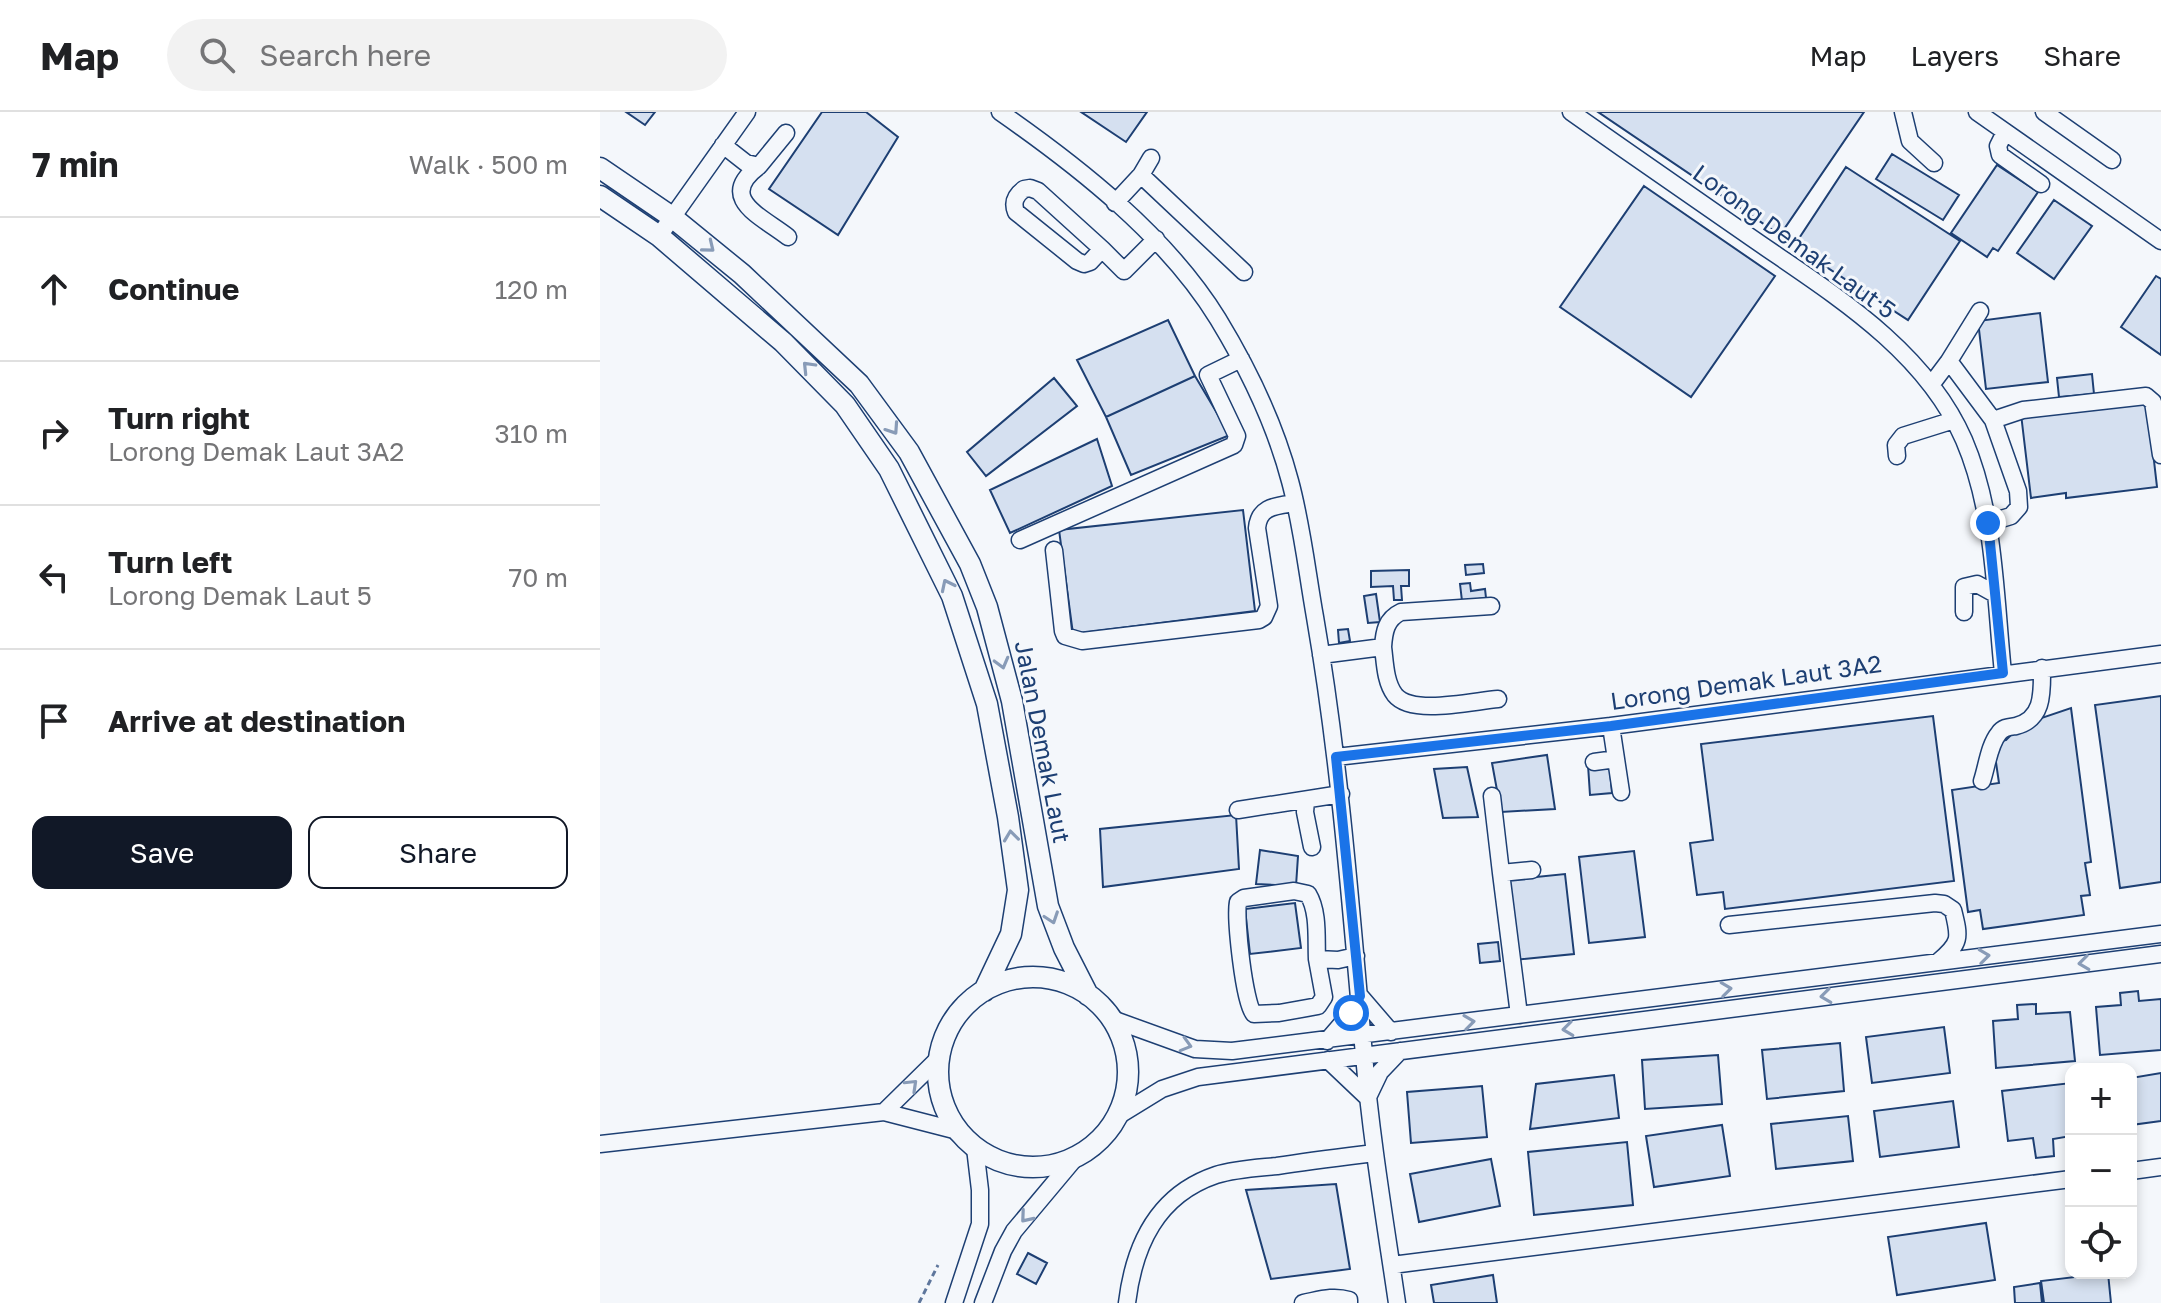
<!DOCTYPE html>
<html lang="en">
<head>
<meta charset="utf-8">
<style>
  body { margin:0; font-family:"Golos Text",sans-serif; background:#f2f2f2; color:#202124 }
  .controls { position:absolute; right:24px; bottom:24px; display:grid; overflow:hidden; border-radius:16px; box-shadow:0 4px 12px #0003 }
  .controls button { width:72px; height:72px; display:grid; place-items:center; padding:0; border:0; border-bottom:2px solid #e0e0e0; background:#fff; color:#202124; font:40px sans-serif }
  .stop { position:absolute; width:24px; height:24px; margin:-18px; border:6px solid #1a73e8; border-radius:50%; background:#fff }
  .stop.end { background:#1a73e8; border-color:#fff; box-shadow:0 2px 8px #0008 }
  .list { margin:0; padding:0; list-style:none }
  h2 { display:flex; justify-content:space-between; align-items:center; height:104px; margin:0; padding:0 32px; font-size:34px }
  h2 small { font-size:26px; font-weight:400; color:#757577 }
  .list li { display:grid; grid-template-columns:52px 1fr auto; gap:24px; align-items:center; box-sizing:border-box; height:144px; padding:0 32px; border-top:2px solid #e0e0e0 }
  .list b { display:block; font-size:30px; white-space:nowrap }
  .list p { margin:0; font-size:26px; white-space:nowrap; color:#757577 }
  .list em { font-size:26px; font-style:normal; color:#757577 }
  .actions { display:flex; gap:16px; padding:24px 32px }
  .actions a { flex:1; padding:18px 0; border:2px solid #111827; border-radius:16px; text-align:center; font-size:28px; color:#111827 }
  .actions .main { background:#111827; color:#fff }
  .icon { flex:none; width:44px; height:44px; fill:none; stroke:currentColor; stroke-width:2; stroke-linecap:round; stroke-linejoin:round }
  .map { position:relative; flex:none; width:1561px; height:1191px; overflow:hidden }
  header { display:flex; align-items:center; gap:48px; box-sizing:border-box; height:112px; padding:0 40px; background:#fff; border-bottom:2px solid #e0e0e0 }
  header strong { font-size:38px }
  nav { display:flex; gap:44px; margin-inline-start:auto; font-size:28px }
  .search { width:560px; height:72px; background:#f2f2f2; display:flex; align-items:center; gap:20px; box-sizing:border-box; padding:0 28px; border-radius:44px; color:#757577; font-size:30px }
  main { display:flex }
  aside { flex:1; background:#fff }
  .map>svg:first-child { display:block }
  .building { fill:#d5e0f0; stroke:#1d3f73; stroke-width:2 }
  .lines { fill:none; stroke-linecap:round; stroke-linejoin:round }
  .minor-casing { stroke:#1d3f73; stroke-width:19 }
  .major-casing { stroke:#1d3f73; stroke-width:23 }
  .path { stroke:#5e769c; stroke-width:3; stroke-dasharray:6 4; stroke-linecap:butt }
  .minor { stroke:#f4f7fb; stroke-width:16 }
  .major { stroke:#f4f7fb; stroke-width:20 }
  .oneway { stroke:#889bb7 }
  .route { stroke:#1a73e8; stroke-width:10 }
  .labels { text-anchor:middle; stroke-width:6; stroke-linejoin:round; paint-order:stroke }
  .street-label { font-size:24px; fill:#1d3f73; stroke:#f4f7fb }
</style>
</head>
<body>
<header>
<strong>Map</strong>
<div class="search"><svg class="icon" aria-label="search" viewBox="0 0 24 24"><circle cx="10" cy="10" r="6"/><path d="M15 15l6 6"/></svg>Search here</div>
<nav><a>Map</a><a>Layers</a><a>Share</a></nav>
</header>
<main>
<aside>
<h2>7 min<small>Walk · 500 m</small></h2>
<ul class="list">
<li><svg class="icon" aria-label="ahead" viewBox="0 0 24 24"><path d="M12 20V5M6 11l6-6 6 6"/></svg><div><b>Continue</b></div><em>120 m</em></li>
<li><svg class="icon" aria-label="right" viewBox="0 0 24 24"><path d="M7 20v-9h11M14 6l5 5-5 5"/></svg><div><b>Turn right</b><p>Lorong Demak Laut 3A2</p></div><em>310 m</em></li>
<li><svg class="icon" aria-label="left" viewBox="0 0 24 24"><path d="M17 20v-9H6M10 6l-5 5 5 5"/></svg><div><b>Turn left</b><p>Lorong Demak Laut 5</p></div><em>70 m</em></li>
<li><svg class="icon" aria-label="arrive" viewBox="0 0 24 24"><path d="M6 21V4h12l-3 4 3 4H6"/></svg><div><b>Arrive at destination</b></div></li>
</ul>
<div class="actions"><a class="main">Save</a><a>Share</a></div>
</aside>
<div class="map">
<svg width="1561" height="1191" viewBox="0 0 1561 1191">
  <rect width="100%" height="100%" fill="#f4f7fb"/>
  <path class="building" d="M 26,0 L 55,0 L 45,13 Z
    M 222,0 L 266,0 L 298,25 L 238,123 L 169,77 Z
    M 481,0 L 547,0 L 526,30 Z
    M 998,0 L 1264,0 L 1180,123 Z
    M 1292,42 L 1359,83 L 1343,108 L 1276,67 Z
    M 1397,53 L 1438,80 L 1398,139 L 1393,136 L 1387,145 L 1351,121 Z
    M 1246,55 L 1360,129 L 1308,208 L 1194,134 Z
    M 1044,74 L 1175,164 L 1091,285 L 960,195 Z
    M 1454,88 L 1492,114 L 1454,167 L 1417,141 Z
    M 1556,164 L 1561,167 L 1561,243 L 1521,215 Z
    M 1440,201 L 1448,270 L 1386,277 L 1378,209 Z
    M 568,208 L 595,264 L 506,305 L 477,248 Z
    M 1492,262 L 1494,282 L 1459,285 L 1457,266 Z
    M 595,264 L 630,323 L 531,363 L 506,305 Z
    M 454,266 L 477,294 L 386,364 L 367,340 Z
    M 1547,288 L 1557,375 L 1466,386 L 1466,381 L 1431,386 L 1421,302 Z
    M 497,327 L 512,374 L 410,421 L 390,378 Z
    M 643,398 L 655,499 L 473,522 L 459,418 Z
    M 883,452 L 884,461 L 866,463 L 865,453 Z
    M 809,458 L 809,474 L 801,474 L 802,488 L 794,488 L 793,474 L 771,475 L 771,459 Z
    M 870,471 L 871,479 L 885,477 L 886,486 L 862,489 L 860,472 Z
    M 776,482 L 780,510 L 768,511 L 764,484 Z
    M 748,517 L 750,529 L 739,531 L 738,518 Z
    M 1561,584 L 1561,770 L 1520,776 L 1495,593 Z
    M 1471,596 L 1491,750 L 1485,751 L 1490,783 L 1481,784 L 1484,803 L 1383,817 L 1380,798 L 1368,800 L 1352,678 L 1399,671 L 1393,630 L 1406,628 L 1421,613 Z
    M 1333,604 L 1354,769 L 1125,797 L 1123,780 L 1097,783 L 1090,731 L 1113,728 L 1101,632 Z
    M 947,643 L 955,697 L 901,700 L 892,651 Z
    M 1009,647 L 1012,681 L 990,683 L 988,653 Z
    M 867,655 L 878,705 L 843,706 L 834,657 Z
    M 636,703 L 639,757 L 503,775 L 500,717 Z
    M 660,738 L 698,744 L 696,774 L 656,772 Z
    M 1034,739 L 1045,825 L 989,831 L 979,745 Z
    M 965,762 L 974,842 L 914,848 L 906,768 Z
    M 695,791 L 701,836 L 650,842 L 645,797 Z
    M 898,830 L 900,849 L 880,851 L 878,832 Z
    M 1538,879 L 1539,889 L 1561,887 L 1561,938 L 1500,943 L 1496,895 L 1521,893 L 1520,881 Z
    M 1436,892 L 1436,902 L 1470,900 L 1475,949 L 1396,956 L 1393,909 L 1418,907 L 1417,893 Z
    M 1344,915 L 1350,961 L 1272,971 L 1266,925 Z
    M 1240,931 L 1244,979 L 1167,987 L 1162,938 Z
    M 1118,943 L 1122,992 L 1045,997 L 1042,948 Z
    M 1561,961 L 1561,1009 L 1531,1013 L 1531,966 Z
    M 1014,963 L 1019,1006 L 930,1017 L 936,972 Z
    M 1471,971 L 1471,1024 L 1453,1027 L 1454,1044 L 1436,1046 L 1433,1026 L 1408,1029 L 1402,979 Z
    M 882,974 L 887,1025 L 811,1031 L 807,980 Z
    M 1353,989 L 1359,1035 L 1280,1045 L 1274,999 Z
    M 1248,1004 L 1253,1049 L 1176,1057 L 1171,1012 Z
    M 1122,1013 L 1130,1064 L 1054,1075 L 1046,1024 Z
    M 1027,1030 L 1033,1093 L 934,1103 L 928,1040 Z
    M 891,1047 L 900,1094 L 819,1110 L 810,1062 Z
    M 736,1072 L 750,1157 L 671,1167 L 646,1078 Z
    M 1386,1111 L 1395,1168 L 1297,1183 L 1288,1125 Z
    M 428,1141 L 447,1151 L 436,1172 L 417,1162 Z
    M 1508,1161 L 1511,1191 L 1444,1191 L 1441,1169 Z
    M 893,1163 L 897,1191 L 834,1191 L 831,1173 Z
    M 1440,1171 L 1442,1191 L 1415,1191 L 1414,1175 Z"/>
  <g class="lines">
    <g class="minor-casing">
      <path id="minor" d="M 400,0 C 479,55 567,124 618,207 C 649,258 675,312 690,369 C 702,413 707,460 715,505 C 740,650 751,797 764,943 C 771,1026 785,1109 797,1191
        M 971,0 C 1029,41 1087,81 1146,122 C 1226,178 1323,234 1364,328 C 1395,400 1395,484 1403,561
        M 1303,0 L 1310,29 L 1334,51
        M 1377,0 L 1561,129
        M 1444,0 L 1512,48
        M 1405,20 L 1398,34 L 1400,43 L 1441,72
        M 123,33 L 146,51 L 159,54 L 186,21
        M 159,54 C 116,86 161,104 188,125
        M 541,63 L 551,46
        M 430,76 L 438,79 L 502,137 L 490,150 L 484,152 L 477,149 L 416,100 C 412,90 416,83 424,77 Z
        M 515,91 L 541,63 L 644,160
        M 59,124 L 147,0
        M 502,137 L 524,159 L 556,127
        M 1349,249 L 1393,308
        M 1331,273 L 1349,249 L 1380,199
        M 1297,344 L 1296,333 L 1303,324 L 1354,308
        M 1388,411 L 1411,404 L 1419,395 L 1418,379 L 1393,308 L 1423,298 L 1546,284 L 1553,290 L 1561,343
        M 420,428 L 634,333 L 637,324 L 608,263 L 641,247
        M 454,438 L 463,519 L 465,524 L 482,529 L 659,508 L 664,505 L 669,494 L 657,416 C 659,394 676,394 695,391
        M 1364,500 L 1364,475 L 1377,472 L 1395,482
        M 783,535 C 785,550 785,570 795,583 C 812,604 873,589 898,587
        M 721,543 L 783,535 C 784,520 786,507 801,500 L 891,494
        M 736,645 L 1011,614 L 1561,542
        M 1016,647 L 1021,680
        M 994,650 L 1016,647 L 1011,614
        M 1382,669 C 1387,654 1389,633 1399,621 C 1403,615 1409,615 1416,614 C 1444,607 1442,580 1442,556
        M 892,684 L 901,761
        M 706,689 L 705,700 L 712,735
        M 638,698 L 741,682
        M 1129,813 L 1335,791 L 1344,792 L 1353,798 C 1360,826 1361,831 1338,850
        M 717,847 C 716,827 719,800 708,782 L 694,779 L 644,786 L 638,790 C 635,806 644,892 654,902 L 679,901 L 718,894 L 724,885 L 717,847 L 738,848 L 756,844
        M 760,884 L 791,920
        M 919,903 L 901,761 L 932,758
        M 512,907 L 595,937 L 632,939 L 1561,822
        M 727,929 L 751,901 L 759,886
        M 728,948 L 768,986
        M 769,983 L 780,960 L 800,939
        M 284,1000 L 339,946
        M 518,1004 L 562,977 L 598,965 L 1561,842
        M 0,1032 L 284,1000 L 354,1018 L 367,1029
        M 1531,1059 L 1561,1055
        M 792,1153 L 1471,1067
        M 354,1191 L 380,1112 L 380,1078 L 375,1036
        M 383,1191 L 403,1139 L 414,1119 L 476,1045
        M 527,1191 C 534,1133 557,1083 616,1063 C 635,1057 657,1056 677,1054 C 709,1049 742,1045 774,1041
        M 703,1191 C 719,1188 733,1183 749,1188 L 749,1191"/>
    </g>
    <g class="major-casing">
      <path id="major" d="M 0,56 L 72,105 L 142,162 L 259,272 L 309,340 L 370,452 L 387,495 L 412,589 L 448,794 L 464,836 L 488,883
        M 0,84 L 59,124 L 183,230 L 245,293 L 289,357 L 352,484 L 387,592 L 408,705 L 418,778 L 411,822 L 384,879
        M338 960a95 95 0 1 1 190 0a95 95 0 1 1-190 0Z"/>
    </g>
    <path class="path" d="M 319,1191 L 338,1153"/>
    <use href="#minor" class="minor"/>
    <use href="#major" class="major"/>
  </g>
  <defs><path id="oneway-chevron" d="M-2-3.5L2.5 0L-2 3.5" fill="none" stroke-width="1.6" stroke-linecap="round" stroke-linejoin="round" transform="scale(2)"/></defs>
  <g class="oneway">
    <use href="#oneway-chevron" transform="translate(109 135) rotate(39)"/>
    <use href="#oneway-chevron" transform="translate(208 255) rotate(-134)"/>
    <use href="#oneway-chevron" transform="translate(293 317) rotate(56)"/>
    <use href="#oneway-chevron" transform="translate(347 473) rotate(-116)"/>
    <use href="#oneway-chevron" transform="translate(402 551) rotate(75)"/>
    <use href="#oneway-chevron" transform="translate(411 724) rotate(-97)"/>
    <use href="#oneway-chevron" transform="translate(452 806) rotate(71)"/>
    <use href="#oneway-chevron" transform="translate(1384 844) rotate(-7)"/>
    <use href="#oneway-chevron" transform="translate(1484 851) rotate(173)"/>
    <use href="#oneway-chevron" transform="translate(1126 877) rotate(-7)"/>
    <use href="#oneway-chevron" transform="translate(1226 884) rotate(173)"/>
    <use href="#oneway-chevron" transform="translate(869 910) rotate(-8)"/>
    <use href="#oneway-chevron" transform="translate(968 917) rotate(173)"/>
    <use href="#oneway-chevron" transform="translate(586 933) rotate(16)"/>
    <use href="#oneway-chevron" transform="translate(312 973) rotate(-44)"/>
    <use href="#oneway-chevron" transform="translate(426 1105) rotate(130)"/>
  </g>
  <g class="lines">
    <path class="route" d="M 751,901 L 760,884 L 736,645 L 1011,614 L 1403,561 L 1388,411"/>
  </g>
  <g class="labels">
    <g class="street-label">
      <text transform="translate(1194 130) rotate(36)" y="8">Lorong Demak Laut 5</text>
      <text transform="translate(1146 571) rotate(-8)" y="8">Lorong Demak Laut 3A2</text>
      <text transform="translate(442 630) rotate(79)" y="8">Jalan Demak Laut</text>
    </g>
  </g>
</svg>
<div class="controls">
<button>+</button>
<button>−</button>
<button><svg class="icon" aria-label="locate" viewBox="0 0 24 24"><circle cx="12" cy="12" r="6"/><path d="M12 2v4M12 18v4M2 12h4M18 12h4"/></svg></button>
</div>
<div class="stop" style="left:751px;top:901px"></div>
<div class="stop end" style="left:1388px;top:411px"></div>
</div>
</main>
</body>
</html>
